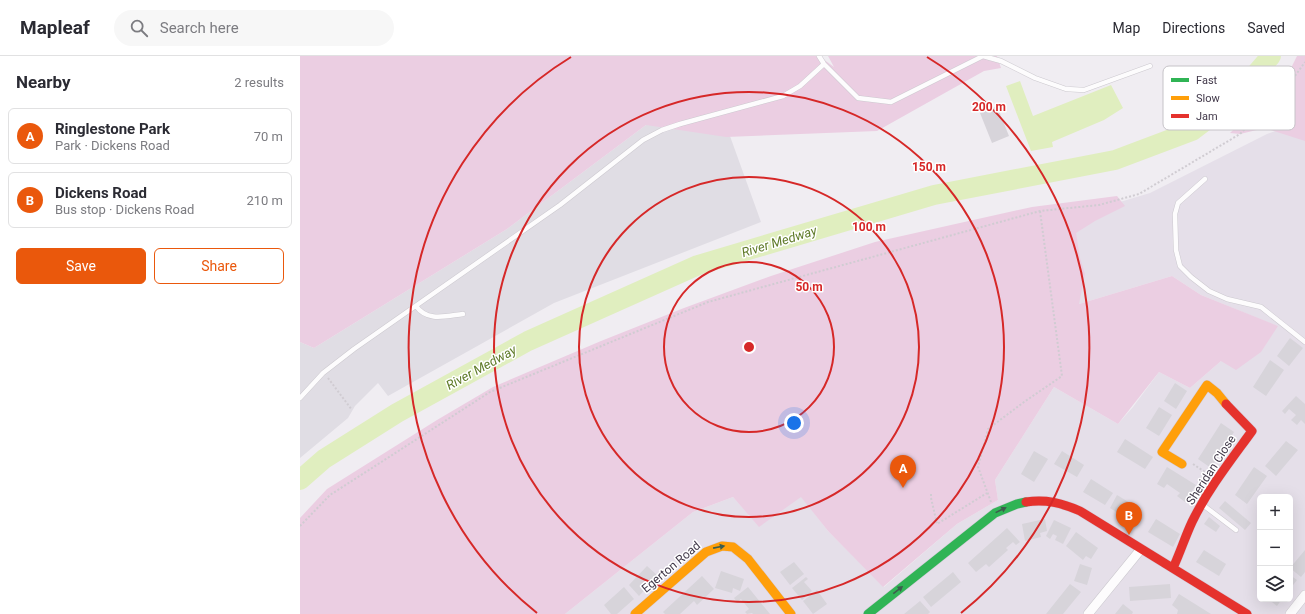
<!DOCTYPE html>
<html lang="en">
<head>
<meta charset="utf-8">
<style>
  body { margin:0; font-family:Roboto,sans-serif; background:#f7f7f7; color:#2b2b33 }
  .controls { position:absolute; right:12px; bottom:12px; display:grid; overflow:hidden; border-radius:6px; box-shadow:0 4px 16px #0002 }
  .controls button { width:36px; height:36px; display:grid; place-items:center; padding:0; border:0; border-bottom:1px solid #e1e1e2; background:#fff; color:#2b2b33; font:20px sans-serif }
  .you { position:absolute; left:494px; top:367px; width:14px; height:14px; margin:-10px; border:3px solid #fff; border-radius:50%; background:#1a73e8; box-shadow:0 0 0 6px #1a73e833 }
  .badge { display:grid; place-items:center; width:26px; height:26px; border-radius:50%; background:#ea580c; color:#fff; font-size:13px; font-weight:700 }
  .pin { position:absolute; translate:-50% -33px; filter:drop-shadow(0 1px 2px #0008) }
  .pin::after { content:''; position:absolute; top:21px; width:14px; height:12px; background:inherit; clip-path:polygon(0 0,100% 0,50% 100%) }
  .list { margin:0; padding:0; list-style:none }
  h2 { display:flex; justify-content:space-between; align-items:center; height:52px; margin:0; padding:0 16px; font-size:17px }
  h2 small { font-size:13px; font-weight:400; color:#7c7c81 }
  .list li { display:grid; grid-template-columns:26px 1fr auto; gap:12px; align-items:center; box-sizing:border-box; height:56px; margin:0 8px 8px; padding:0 8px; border:1px solid #e1e1e2; border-radius:6px }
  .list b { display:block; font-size:15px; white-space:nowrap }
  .list p { margin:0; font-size:13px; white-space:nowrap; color:#7c7c81 }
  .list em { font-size:13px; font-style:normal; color:#7c7c81 }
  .actions { display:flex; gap:8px; padding:12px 16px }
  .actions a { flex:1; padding:9px 0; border:1px solid #ea580c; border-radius:6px; text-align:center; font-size:14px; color:#ea580c }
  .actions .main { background:#ea580c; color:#fff }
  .icon { flex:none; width:22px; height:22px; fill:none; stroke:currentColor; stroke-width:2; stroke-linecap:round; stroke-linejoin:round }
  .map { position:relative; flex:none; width:1005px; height:558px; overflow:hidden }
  header { display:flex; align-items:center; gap:24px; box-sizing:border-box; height:56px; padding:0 20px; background:#fff; border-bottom:1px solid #e1e1e2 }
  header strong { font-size:19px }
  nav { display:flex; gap:22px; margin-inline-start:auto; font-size:14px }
  .search { width:280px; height:36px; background:#f7f7f7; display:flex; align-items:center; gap:10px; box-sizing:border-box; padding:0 14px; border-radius:22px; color:#7c7c81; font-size:15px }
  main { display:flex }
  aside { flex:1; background:#fff }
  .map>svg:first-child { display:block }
  .residential { fill:#e5dfe9; fill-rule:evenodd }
  .industrial { fill:#e0dde4 }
  .green { fill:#ebcee2 }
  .water { fill:#e0eebf }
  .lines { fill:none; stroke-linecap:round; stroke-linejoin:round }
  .river { stroke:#e0eebf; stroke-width:20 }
  .building { fill:#d7d4da }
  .lane-casing { stroke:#ccc9cf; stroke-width:5.5 }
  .street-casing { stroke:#ccc9cf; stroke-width:10 }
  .fast-casing { stroke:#d5ccda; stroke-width:10 }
  .slow-casing { stroke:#d5ccda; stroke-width:10 }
  .jam-casing { stroke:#d5ccda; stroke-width:10 }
  .path { stroke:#d0ccd2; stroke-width:2; stroke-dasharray:2 2; stroke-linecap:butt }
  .lane { stroke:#fdfcfd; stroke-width:4.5 }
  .street { stroke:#fdfcfd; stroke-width:9 }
  .fast { stroke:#30b455; stroke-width:9 }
  .slow { stroke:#ff9f0a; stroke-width:9 }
  .jam { stroke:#e5322d; stroke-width:9 }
  .oneway { fill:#3c5d4d }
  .ring { fill:none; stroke:#d62828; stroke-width:2 }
  .labels { text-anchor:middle; stroke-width:3; stroke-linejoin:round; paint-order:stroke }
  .street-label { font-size:12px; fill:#413849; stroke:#fff }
  .water-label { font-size:13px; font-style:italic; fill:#5e7a27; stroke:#fff }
  .key { fill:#fff; stroke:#c6c3c8; stroke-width:1 }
  .key-label { font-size:11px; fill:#413849 }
  .centre { fill:#d62828; stroke:#fff; stroke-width:2 }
  .ring-label { font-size:12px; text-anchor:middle; font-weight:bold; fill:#d62828; stroke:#fff; stroke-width:3; stroke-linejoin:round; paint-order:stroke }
</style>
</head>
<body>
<header>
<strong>Mapleaf</strong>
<div class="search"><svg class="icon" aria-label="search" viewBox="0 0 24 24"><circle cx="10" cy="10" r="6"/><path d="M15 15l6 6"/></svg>Search here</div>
<nav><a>Map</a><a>Directions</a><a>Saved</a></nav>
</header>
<main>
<aside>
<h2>Nearby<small>2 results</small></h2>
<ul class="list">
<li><span class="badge">A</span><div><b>Ringlestone Park</b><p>Park · Dickens Road</p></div><em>70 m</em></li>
<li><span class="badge">B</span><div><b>Dickens Road</b><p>Bus stop · Dickens Road</p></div><em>210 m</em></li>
</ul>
<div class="actions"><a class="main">Save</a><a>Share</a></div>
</aside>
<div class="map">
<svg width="1005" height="558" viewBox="0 0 1005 558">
  <rect width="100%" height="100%" fill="#f0edf2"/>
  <path class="residential" d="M 1005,64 L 1005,558 L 265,558 L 393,456 L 433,441 L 459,470 L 501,440 L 528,475 L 584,531 L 657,468 L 698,444 L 695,424 L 754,331 L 818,368 L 833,351 L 859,316 L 890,332 L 921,305 L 977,270 L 901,239 L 872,220 L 779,248 L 760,164 L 850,137 L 967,78 ZM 960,441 L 990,441 L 990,543 L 960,543 Z"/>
  <path class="industrial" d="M 346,69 L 426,69 L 461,166 L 254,247 L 88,340 L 78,327 L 55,350 L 48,362 L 0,402 L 0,286 L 14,292 L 207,173 Z"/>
  <path class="green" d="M 0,0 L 519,0 L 534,11 L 528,0 L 697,0 L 701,12 L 684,15 L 577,75 L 426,81 L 346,69 L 207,173 L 14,292 L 0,286 Z
    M 997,0 L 1005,0 L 1005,85 L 965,72 L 940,78 L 930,77 L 959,49 L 989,16 Z
    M 817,140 L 825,150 L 795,165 L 776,177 L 780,202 L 785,218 L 779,248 L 872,220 L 901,239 L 978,270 L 961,296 L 936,314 L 921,305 L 890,332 L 859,316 L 818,368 L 754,331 L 695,424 L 698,444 L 657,468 L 583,531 L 528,475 L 501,441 L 459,471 L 433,441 L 393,456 L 265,558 L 0,558 L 0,462 L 27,433 L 137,364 L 193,331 L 301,285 L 384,252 L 471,220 L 575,186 L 732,151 Z"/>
  <path class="water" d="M 720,25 L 733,60 L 811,29 L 823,52 L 804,64 L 752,86 L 753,91 L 731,95 L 706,30 Z"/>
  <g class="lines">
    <path class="river" d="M 0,424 L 24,403 L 97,357 L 228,285 L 398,209 L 634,139 L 815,104 L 892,75 L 934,43 L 971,0"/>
  </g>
  <path class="building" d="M 697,50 L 709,80 L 692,87 L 680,57 Z
    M 990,282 L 1003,292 L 989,310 L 977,300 Z
    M 970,304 L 984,314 L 966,340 L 953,331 Z
    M 875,327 L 887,335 L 876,353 L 864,345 Z
    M 996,340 L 1005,348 L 1005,368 L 1001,364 L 997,369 L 991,364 L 996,359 L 989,353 L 985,358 L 982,355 Z
    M 859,351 L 872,359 L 859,380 L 846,372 Z
    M 921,367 L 934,376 L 911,412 L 898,403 Z
    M 825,383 L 853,401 L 845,413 L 817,396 Z
    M 986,385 L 998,394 L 976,420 L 965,410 Z
    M 734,395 L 748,403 L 734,426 L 721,418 Z
    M 762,395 L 784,409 L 777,421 L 754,408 Z
    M 867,411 L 896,429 L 885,446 L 877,440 L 880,437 L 867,428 L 864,432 L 857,428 Z
    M 954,411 L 967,420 L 947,448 L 935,439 Z
    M 791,423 L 813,437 L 805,449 L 783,436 Z
    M 817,439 L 840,453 L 832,466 L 810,452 Z
    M 925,445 L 951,467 L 945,474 L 919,452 Z
    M 909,461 L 920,470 L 916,476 L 904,468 Z
    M 745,463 L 747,475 L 740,477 L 741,481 L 725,485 L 722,468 Z
    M 856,463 L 880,478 L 873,491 L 848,476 Z
    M 754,464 L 771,472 L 763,488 L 755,484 L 757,480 L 753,478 L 750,483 L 746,480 Z
    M 707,472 L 720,486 L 716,489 L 713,486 L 706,492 L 708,494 L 689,511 L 686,508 L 676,516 L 668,507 Z
    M 776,476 L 798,492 L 791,503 L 786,500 L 783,504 L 766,490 Z
    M 904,494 L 926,508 L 919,520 L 896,506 Z
    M 1005,494 L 1005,516 L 1001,521 L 990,512 Z
    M 494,506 L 504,518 L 490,529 L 480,516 Z
    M 780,508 L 792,512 L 787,529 L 774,525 Z
    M 347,510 L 358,520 L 339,540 L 329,529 Z
    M 421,515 L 444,523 L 440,535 L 433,532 L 432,537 L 415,532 Z
    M 653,516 L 661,526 L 631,551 L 623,541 Z
    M 990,519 L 997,524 L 990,533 Z
    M 402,520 L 414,533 L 397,549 L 394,545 L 380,558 L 365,558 L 363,556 Z
    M 506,521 L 508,523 L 504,526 L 512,535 L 502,544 L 492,532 Z
    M 770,528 L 781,536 L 763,558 L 746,558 Z
    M 870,528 L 871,542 L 830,545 L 829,531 Z
    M 324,531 L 334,543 L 317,558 L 311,558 L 304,549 Z
    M 448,531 L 470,558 L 453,558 L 452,557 L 447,558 L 445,556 L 449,553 L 441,543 L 437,546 L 434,542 Z
    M 517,534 L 527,548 L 513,558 L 503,545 Z
    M 879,538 L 911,558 L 877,558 L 878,554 L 872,549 Z
    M 968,543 L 982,543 L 977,550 Z
    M 620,545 L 630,556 L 628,558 L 604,558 Z
    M 823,548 L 833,556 L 832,558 L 815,558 Z"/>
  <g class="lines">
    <g class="lane-casing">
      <path id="lane" d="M 519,0 L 524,8 L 558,42 L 591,46 L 683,0 L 701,5 L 735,22 L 766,33 L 784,34 L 850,10
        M 905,123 L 878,147 L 875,158 L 876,194 L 880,210 L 891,221 L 909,235 L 927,243 L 961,251 L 1005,286
        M 116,250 C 127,266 146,260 163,258
        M 0,342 L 23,317 L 54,293 L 260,149 L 343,84 L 362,74 L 380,68 L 483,40 L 500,30 L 524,8
        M 903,449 L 936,474"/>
    </g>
    <g class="street-casing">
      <path id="street" d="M 788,558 L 841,493
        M 990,558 L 1005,539"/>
    </g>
    <g class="fast-casing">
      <path id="fast" d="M 568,558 L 695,457 L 717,448 L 726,446"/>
    </g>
    <g class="slow-casing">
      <path id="slow" d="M 882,408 L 862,396 L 907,329 L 917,337 L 926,348
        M 335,558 L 406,496 L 422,490 L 433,491 L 448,503 L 491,558"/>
    </g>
    <g class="jam-casing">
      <path id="jam" d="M 726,446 C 746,443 762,447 780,455 L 947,558
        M 873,512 C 880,497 885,481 892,466 C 908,433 931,404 952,375 L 926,348"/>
    </g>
    <path class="path" d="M 28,322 L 52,354
      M 893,408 L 908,418
      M 631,438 L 631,442 L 637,468 L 687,437
      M 691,446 L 678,411 L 688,373 L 724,346 L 762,320 L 740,155
      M 0,470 L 30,439 L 190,336 L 408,246 L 740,155 L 799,149 L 839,138 L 940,78 L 987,31 L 1005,6"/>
    <use href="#lane" class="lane"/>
    <use href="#street" class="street"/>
    <use href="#fast" class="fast"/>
    <use href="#slow" class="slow"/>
    <use href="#jam" class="jam"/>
  </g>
  <defs><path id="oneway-solid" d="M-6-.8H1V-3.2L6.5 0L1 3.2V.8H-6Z"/></defs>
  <g class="oneway">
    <use href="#oneway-solid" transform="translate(701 454) rotate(-26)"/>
    <use href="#oneway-solid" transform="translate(419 491) rotate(-11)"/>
    <use href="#oneway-solid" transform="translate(598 534) rotate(-38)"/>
  </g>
  <g class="ring">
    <circle cx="449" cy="291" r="85"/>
    <circle cx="449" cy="291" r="170"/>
    <circle cx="449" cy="291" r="255"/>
    <path d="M237 557A340 340 0 0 1 271 1M627 1A340 340 0 0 1 661 557"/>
  </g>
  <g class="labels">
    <g class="street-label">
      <text transform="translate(911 414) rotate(-57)" y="4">Sheridan Close</text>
      <text transform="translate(371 511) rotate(-40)" y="4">Egerton Road</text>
    </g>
    <g class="water-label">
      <text transform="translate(479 185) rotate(-17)" y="5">River Medway</text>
      <text transform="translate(181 311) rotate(-29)" y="5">River Medway</text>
    </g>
  </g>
  <rect x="863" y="10" width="132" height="64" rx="6" class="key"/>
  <rect x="871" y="22" width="18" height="4" fill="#30b455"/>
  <rect x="871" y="40" width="18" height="4" fill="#ff9f0a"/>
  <rect x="871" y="58" width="18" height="4" fill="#e5322d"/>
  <g class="key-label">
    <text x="896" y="28">Fast</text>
    <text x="896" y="46">Slow</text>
    <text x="896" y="64">Jam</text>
  </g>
  <circle cx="449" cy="291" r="6" class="centre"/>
  <g class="ring-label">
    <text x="689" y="55">200 m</text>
    <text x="629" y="115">150 m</text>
    <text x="569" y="175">100 m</text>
    <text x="509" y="235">50 m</text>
  </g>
</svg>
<div class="controls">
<button>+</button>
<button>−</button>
<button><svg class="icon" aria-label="layers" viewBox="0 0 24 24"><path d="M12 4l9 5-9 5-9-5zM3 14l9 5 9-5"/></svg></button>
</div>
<div class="you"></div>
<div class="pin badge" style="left:603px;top:432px">A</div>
<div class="pin badge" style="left:829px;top:479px">B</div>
</div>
</main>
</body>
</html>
